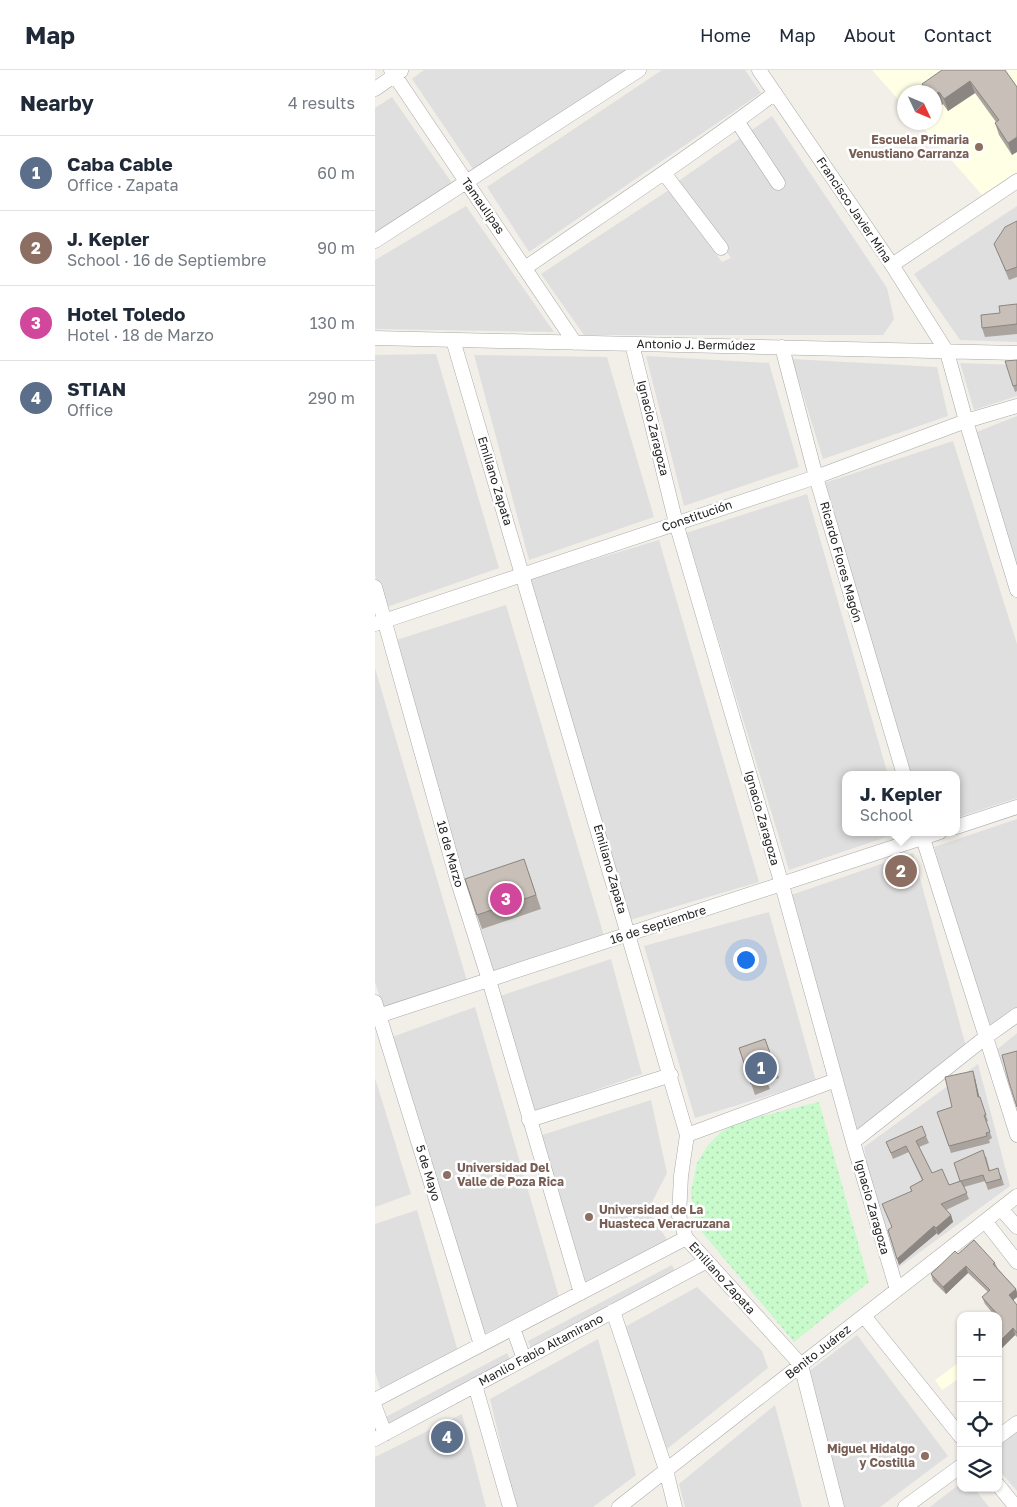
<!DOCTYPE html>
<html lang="en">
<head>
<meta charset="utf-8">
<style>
  body { margin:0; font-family:"Golos Text",sans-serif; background:#f6f6f7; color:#1f2937 }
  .controls { position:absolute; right:15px; bottom:15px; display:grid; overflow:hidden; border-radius:10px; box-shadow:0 1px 4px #0004 }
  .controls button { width:45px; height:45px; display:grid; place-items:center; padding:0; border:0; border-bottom:1px solid #e0e1e3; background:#fff; color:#1f2937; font:25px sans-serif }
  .compass { position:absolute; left:522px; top:15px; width:45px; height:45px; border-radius:50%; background:#fff; box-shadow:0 1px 4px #0004; rotate:134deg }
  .you { position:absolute; left:370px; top:889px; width:18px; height:18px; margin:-12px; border:4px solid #fff; border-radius:50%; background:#1a73e8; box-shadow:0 0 0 8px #1a73e833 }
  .badge { display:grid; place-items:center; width:32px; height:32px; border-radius:50%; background:#d40000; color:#fff; font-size:16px; font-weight:700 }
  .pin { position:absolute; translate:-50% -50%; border:2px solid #fff; box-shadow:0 1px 5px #0006 }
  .popup { position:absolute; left:467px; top:701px; width:118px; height:65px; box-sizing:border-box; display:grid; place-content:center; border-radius:10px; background:#fff; filter:drop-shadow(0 1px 4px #0005); font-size:16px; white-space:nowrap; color:#747a83 }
  .popup b { font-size:19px; color:#1f2937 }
  .popup::after { content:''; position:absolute; left:50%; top:100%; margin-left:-10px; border:10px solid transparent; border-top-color:#fff }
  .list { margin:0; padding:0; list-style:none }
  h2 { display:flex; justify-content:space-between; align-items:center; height:65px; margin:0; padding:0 20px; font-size:21px }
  h2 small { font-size:16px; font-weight:400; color:#747a83 }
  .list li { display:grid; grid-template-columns:32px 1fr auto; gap:15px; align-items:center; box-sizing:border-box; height:75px; padding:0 20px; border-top:1px solid #e0e1e3 }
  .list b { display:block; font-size:19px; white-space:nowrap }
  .list p { margin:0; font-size:16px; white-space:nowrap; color:#747a83 }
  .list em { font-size:16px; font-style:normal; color:#747a83 }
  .icon { flex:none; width:28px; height:28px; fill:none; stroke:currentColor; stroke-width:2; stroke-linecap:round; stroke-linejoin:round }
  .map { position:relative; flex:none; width:642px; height:1437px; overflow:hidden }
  header { display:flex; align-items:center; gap:30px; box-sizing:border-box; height:70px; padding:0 25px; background:#fff; border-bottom:1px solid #e0e1e3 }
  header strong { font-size:24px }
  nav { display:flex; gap:28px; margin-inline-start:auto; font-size:18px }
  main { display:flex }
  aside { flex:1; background:#fff }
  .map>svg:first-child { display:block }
  .residential { fill:#e0dfdf }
  .education { fill:#ffffe5 }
  .park { fill:url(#park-dots) }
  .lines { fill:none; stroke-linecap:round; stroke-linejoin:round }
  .minor-casing { stroke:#a9a9a9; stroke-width:15 }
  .minor { stroke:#fff; stroke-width:14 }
  .wall { fill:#aba49e }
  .shaded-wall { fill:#8b8681 }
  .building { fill:#c7bfb8; stroke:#8b8681 }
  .education-dot { fill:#8d6e63; stroke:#fff; stroke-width:2 }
  .labels { text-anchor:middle; stroke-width:5; stroke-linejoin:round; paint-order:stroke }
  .education-label { font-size:12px; font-weight:bold; fill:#785e54; stroke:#fff; text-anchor:end }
  .street-label { font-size:12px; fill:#222; stroke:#fff }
</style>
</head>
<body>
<header>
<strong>Map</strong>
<nav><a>Home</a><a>Map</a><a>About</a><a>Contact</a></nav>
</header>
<main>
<aside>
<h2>Nearby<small>4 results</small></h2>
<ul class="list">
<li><span class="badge" style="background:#5c6f8a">1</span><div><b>Caba Cable</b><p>Office · Zapata</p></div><em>60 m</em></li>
<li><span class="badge" style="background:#8d6e63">2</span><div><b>J. Kepler</b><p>School · 16 de Septiembre</p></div><em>90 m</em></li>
<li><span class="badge" style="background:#d1479c">3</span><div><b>Hotel Toledo</b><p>Hotel · 18 de Marzo</p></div><em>130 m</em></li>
<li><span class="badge" style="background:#5c6f8a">4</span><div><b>STIAN</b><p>Office</p></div><em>290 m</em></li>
</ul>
</aside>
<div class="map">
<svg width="642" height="1437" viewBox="0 0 642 1437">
  <defs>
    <pattern id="park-dots" width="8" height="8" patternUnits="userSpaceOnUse" patternTransform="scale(1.25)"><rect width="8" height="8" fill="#c8facc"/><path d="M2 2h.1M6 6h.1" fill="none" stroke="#acd6af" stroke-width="1.8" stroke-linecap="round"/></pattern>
  </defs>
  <rect width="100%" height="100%" fill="#f2efe9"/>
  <path class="residential" d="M 49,0 L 251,0 L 100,102 L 37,9 Z
    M 287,0 L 370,0 L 386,23 L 154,182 L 112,117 Z
    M 17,27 L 79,116 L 0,165 L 0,38 Z
    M 397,46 L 512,218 L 519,249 L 508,265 L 209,265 L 166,204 L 294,120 L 347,192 L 356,188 L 302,112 Z
    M 91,136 L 179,262 L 0,259 L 0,190 Z
    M 642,136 L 642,272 L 585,270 L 539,204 Z
    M 61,284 L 124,498 L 9,538 L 0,505 L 0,285 Z
    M 99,285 L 232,287 L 279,447 L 154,490 Z
    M 271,286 L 394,293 L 424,397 L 309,436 Z
    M 417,289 L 562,297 L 573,346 L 448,389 Z
    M 585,293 L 642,295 L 642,326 L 599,340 Z
    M 642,346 L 642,499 L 599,363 Z
    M 578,371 L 642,574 L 642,728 L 581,748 L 581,705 L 536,705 L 446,414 Z
    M 432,424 L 513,705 L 471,705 L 471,762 L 526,762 L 414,800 L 311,463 Z
    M 284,470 L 384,812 L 255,850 L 154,509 Z
    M 131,535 L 229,866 L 116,902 L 12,573 Z
    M 0,598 L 92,911 L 8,938 L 0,912 Z
    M 642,749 L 642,943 L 614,963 L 559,777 Z
    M 538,783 L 592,980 L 483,1061 L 416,825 Z
    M 394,842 L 441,1011 L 320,1048 L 269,876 Z
    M 236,889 L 267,1004 L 157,1042 L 122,927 Z
    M 100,937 L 184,1227 L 105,1266 L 17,967 Z
    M 642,963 L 642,1063 L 619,982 Z
    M 603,994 L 635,1116 L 511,1207 L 489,1077 Z
    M 0,1008 L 36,1124 L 0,1137 Z
    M 276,1030 L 292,1103 L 273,1140 L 293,1171 L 211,1213 L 164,1066 Z
    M 42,1140 L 84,1285 L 7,1324 L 0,1302 L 0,1154 Z
    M 297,1195 L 303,1208 L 158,1283 L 153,1271 Z
    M 322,1217 L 387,1281 L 393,1298 L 292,1379 L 248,1258 Z
    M 482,1265 L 573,1386 L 505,1437 L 466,1437 L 429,1305 Z
    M 223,1269 L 261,1405 L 218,1437 L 141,1437 L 115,1329 Z
    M 132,1283 L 139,1297 L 11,1363 L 5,1350 Z
    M 400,1335 L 427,1437 L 310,1437 L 304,1414 Z
    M 87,1344 L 111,1437 L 0,1437 L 0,1387 Z
    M 642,1361 L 642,1421 L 623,1399 L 623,1376 Z
    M 586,1413 L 586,1418 L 599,1418 L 614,1437 L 555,1437 Z"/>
  <path class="education" d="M 497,0 L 642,0 L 642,102 L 607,125 L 544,53 L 560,52 L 560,22 L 530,22 L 529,36 Z
    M 586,1291 L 586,1307 L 567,1320 L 560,1310 Z"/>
  <path class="park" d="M 444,1032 L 494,1212 L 419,1272 L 326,1161 L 318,1145 L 316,1122 L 322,1093 L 333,1075 L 347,1061 L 367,1051 Z"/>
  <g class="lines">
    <g class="minor-casing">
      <path id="minor" d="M 16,0 L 200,273
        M 384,0 L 517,195 L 572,282 L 591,351 L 642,520
        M 0,19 L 26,1
        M 362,51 L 403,113
        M 289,103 L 346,178
        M 0,171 L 264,0
        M 517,195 L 642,111
        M 150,198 C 234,140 319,84 400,23
        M 0,268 L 642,283
        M 78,270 L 312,1065 L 306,1106 L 304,1146 L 311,1168 L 426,1295 L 462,1437
        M 257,274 L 301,453 L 407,815 L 478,1072 L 522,1220
        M 407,277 L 441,407 L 529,705
        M 0,517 L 82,809 L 114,910 L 206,1223
        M 0,554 L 441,407 L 591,351 L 642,336
        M 581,757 L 642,737
        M 546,762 L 642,1065
        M 0,932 L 106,1275
        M 0,947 L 565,762
        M 154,1050 L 296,1005
        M 312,1065 L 461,1010
        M 478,1072 L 611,967 L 642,945
        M 626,1139 L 642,1157
        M 610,1151 L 642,1192
        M 238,1241 L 291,1400 L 300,1437
        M 489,1246 L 586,1367
        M 138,1258 L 149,1289
        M 100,1315 L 135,1437
        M 0,1330 L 311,1168
        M 0,1337 L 10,1364
        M 623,1367 L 642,1353
        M 0,1369 L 332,1191
        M 623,1415 L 641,1437
        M 244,1437 L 642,1126
        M 530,1437 L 586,1396"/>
    </g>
    <use href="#minor" class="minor"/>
  </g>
  <path class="wall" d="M 631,2 L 637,85 L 624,65 L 620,53 L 621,52 L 600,23 L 573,41 L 568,34 L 561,39 L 560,38 L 560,22 L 550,22 L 547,14 Z
    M 642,151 L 642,207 L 634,210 L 619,174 Z
    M 642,234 L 642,264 L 610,267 L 607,258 Z
    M 642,290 L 642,321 L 640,322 L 638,316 Z
    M 154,803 L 166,839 L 107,859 L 102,845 Z
    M 390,969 L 404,1008 L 392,1012 L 395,1019 L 380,1025 L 364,978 Z
    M 600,1008 L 604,1027 L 613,1051 L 611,1052 L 617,1068 L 614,1070 L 615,1073 L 576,1083 L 562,1042 L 577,1037 Z
    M 551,1066 L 554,1073 L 544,1077 L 557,1103 L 574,1115 L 585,1111 L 611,1086 L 615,1101 L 626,1105 L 629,1115 L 613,1120 L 610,1111 L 589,1117 L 594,1129 L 571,1140 L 576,1145 L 578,1152 L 563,1165 L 562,1163 L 524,1195 L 516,1157 L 536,1121 L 535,1117 L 547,1110 L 534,1082 L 518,1089 L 511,1072 Z
    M 583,1184 L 620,1193 L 623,1199 L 641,1219 L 642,1223 L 642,1227 L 638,1230 L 642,1235 L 642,1267 L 640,1265 L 623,1282 L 623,1246 L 620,1246 L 610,1234 L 607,1227 L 613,1222 L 593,1203 L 571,1224 L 558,1211 L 556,1204 Z"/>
  <path class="shaded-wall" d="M 595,11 L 600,23 L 573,41 L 569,29 Z
    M 564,22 L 568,34 L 561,39 L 560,36 L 560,25 Z
    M 642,67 L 642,82 L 637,85 L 633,73 Z
    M 598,1001 L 600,1008 L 606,1034 L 603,1027 Z
    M 576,1145 L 578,1152 L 563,1165 L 561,1158 Z
    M 559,1156 L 562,1163 L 524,1195 L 522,1189 Z
    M 591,1196 L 593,1203 L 571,1224 L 568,1217 Z
    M 641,1219 L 642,1223 L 642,1227 L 636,1232 L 634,1225 Z
    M 638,1258 L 640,1265 L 623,1282 L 623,1273 Z"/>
  <path class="building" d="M 567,0 L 630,0 L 642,17 L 642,67 L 633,73 L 620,53 L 624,50 L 595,11 L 569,29 L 564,22 L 560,25 L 560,22 L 553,22 L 547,14 Z
    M 642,151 L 642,197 L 631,201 L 619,174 L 630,157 Z
    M 642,234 L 642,254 L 607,258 L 606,245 L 625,243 L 624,236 Z
    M 642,290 L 642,315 L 638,316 L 630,291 Z
    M 149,789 L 161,825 L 102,845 L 90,809 Z
    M 390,969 L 400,997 L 388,1001 L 391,1009 L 376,1014 L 364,978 Z
    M 642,981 L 642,1037 L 634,1012 L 627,985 Z
    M 598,1001 L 603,1027 L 605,1027 L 611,1045 L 609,1045 L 615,1062 L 611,1063 L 612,1066 L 574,1076 L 562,1042 L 577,1037 L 570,1007 Z
    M 547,1056 L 551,1066 L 541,1071 L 557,1103 L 567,1099 L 574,1115 L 586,1111 L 585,1111 L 579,1093 L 608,1080 L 614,1101 L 623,1098 L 626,1109 L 611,1113 L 608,1105 L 586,1111 L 592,1123 L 566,1134 L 576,1145 L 561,1158 L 559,1156 L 522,1189 L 513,1160 L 517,1157 L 507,1134 L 537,1121 L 535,1117 L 548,1110 L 531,1076 L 516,1083 L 511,1072 Z
    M 599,1170 L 620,1193 L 618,1194 L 641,1219 L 634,1225 L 642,1235 L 642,1263 L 638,1258 L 623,1273 L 623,1249 L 625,1247 L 607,1227 L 615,1220 L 591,1196 L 568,1217 L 556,1204 L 580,1181 L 583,1184 Z"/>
  <g class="education-dot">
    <circle cx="604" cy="77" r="5"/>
    <circle cx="72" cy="1105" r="5"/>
    <circle cx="214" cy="1147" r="5"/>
    <circle cx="550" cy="1386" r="5"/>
  </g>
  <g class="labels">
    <g class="education-label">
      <text x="594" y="74">Escuela Primaria<tspan x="594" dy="14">Venustiano Carranza</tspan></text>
      <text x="82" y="1102" text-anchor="start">Universidad Del<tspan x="82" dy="14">Valle de Poza Rica</tspan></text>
      <text x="224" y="1144" text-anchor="start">Universidad de La<tspan x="224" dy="14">Huasteca Veracruzana</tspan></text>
      <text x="540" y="1383">Miguel Hidalgo<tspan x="540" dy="14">y Costilla</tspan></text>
    </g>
    <g class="street-label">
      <text transform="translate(108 136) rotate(55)" y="4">Tamaulipas</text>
      <text transform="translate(479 140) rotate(56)" y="4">Francisco Javier Mina</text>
      <text transform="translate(321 275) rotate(1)" y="4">Antonio J. Bermúdez</text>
      <text transform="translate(278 358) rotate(76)" y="4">Ignacio Zaragoza</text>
      <text transform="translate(120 411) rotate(73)" y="4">Emiliano Zapata</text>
      <text transform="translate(322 446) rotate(-19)" y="4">Constitución</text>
      <text transform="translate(466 492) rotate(74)" y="4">Ricardo Flores Magón</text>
      <text transform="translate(387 748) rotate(74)" y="4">Ignacio Zaragoza</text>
      <text transform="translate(75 784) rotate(74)" y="4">18 de Marzo</text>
      <text transform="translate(235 799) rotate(74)" y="4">Emiliano Zapata</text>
      <text transform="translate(283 855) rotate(-18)" y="4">16 de Septiembre</text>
      <text transform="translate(53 1103) rotate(73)" y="4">5 de Mayo</text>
      <text transform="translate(497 1137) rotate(74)" y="4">Ignacio Zaragoza</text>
      <text transform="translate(347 1208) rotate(48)" y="4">Emiliano Zapata</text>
      <text transform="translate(166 1280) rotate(-28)" y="4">Manlio Fabio Altamirano</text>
      <text transform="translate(443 1282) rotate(-38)" y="4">Benito Juárez</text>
    </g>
  </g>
</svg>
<div class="controls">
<button>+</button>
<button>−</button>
<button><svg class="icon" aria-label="locate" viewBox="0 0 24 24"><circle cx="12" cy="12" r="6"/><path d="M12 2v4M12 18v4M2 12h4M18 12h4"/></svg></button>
<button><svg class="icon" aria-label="layers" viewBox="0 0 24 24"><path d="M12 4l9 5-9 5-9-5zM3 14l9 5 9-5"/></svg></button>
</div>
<svg class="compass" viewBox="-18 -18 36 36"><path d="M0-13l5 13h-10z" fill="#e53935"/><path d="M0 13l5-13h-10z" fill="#747a83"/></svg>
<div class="you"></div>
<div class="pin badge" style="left:386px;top:998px;background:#5c6f8a">1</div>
<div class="pin badge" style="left:526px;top:801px;background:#8d6e63">2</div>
<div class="popup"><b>J. Kepler</b>School</div>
<div class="pin badge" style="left:131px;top:829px;background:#d1479c">3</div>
<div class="pin badge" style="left:72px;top:1367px;background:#5c6f8a">4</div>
</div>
</main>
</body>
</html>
